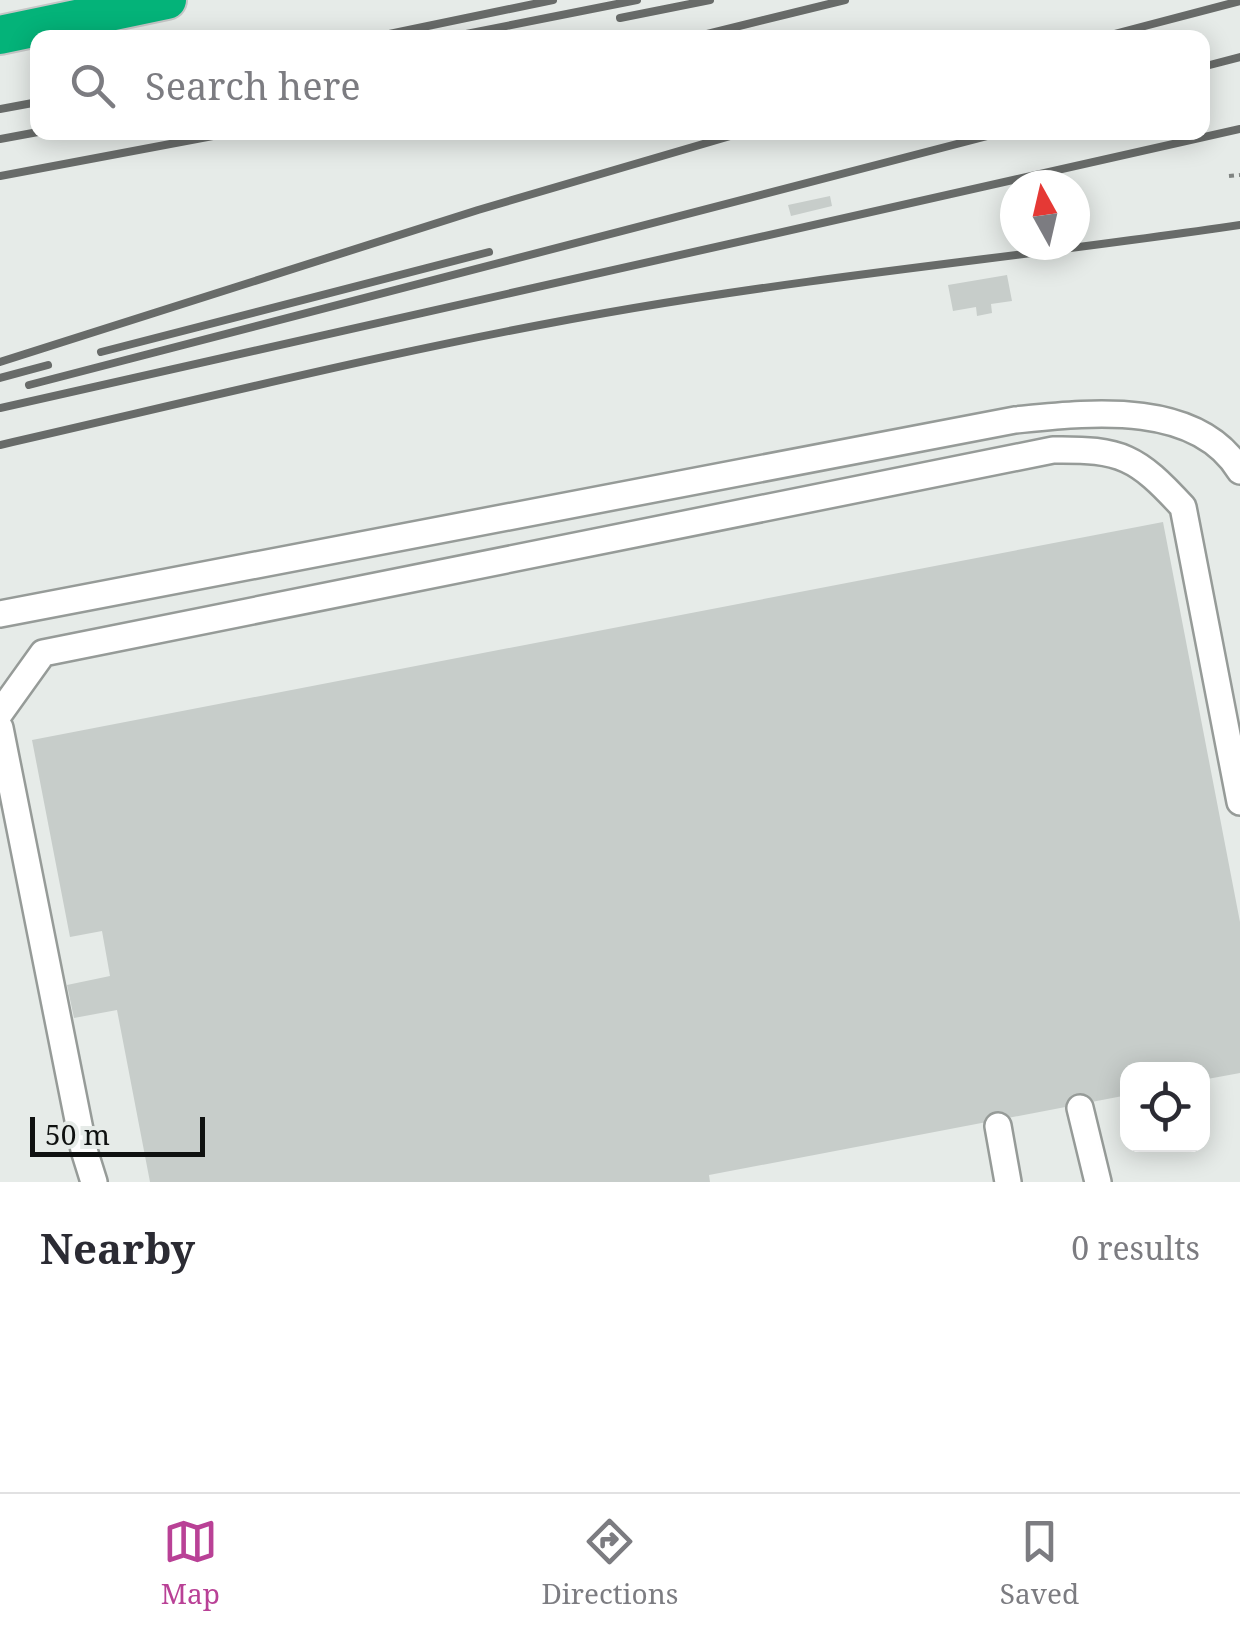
<!DOCTYPE html>
<html lang="en">
<head>
<meta charset="utf-8">
<style>
  body { margin:0; font-family:"Noto Serif",serif; background:#f7f7f7; color:#2b2b33 }
  .controls { position:absolute; right:30px; bottom:30px; display:grid; overflow:hidden; border-radius:20px; box-shadow:0 5px 25px #0003 }
  .controls button { width:90px; height:90px; display:grid; place-items:center; padding:0; border:0; border-bottom:2px solid #e1e1e2; background:#fff; color:#2b2b33; font:50px sans-serif }
  .compass { position:absolute; left:1000px; top:170px; width:90px; height:90px; border-radius:50%; background:#fff; box-shadow:0 5px 25px #0003; rotate:352deg }
  .scale { position:absolute; left:30px; bottom:25px; width:175px; box-sizing:border-box; padding-left:10px; border:5px solid #0f1110; border-top:0; font-size:28px; line-height:35px; white-space:nowrap; color:#0f1110; -webkit-text-stroke:8px #e6ebe8; paint-order:stroke }
  .list { margin:0; padding:0; list-style:none }
  h2 { display:flex; justify-content:space-between; align-items:center; height:130px; margin:0; padding:0 40px; font-size:42px }
  h2 small { font-size:32px; font-weight:400; color:#7c7c81 }
  .icon { flex:none; width:55px; height:55px; fill:none; stroke:currentColor; stroke-width:2; stroke-linecap:round; stroke-linejoin:round }
  .map { position:relative; flex:none; width:1240px; height:1182px; overflow:hidden }
  .search { position:absolute; background:#fff; box-shadow:0 5px 25px #0003; left:30px; right:30px; top:30px; height:110px; display:flex; align-items:center; gap:25px; box-sizing:border-box; padding:0 35px; border-radius:20px; color:#7c7c81; font-size:38px }
  .sheet { height:310px; background:#fff }
  nav { display:flex; justify-content:space-around; align-items:center; box-sizing:border-box; height:140px; border-top:2px solid #e1e1e2; background:#fff; font-size:28px; color:#7c7c81 }
  nav a { display:grid; justify-items:center; gap:5px }
  nav .on { color:#b94196 }
  .map>svg:first-child { display:block }
  .building { fill:#c7cdca }
  .lines { fill:none; stroke-linecap:round; stroke-linejoin:round }
  .minor-casing { stroke:#969b98; stroke-width:30 }
  .highway-casing { stroke:#c5c6c6; stroke-width:42 }
  .path { stroke:#7f8381; stroke-width:4; stroke-dasharray:5 5; stroke-linecap:butt }
  .minor { stroke:#fff; stroke-width:25 }
  .highway { stroke:#04b379; stroke-width:38 }
  .rail { stroke:#686b69; stroke-width:8 }
</style>
</head>
<body>
<div class="map">
<svg width="1240" height="1182" viewBox="0 0 1240 1182">
  <rect width="100%" height="100%" fill="#e6ebe8"/>
  <path class="building" d="M 830,196 L 832,206 L 791,216 L 788,205 Z
    M 1007,275 L 1012,301 L 991,304 L 992,313 L 977,316 L 976,307 L 953,311 L 948,285 Z
    M 1163,522 L 1240,922 L 1240,1073 L 1202,1080 L 1202,1070 L 1128,1070 L 1128,1095 L 709,1175 L 710,1182 L 150,1182 L 117,1010 L 74,1018 L 67,985 L 110,976 L 102,931 L 70,937 L 32,740 Z"/>
  <g class="lines">
    <g class="minor-casing">
      <path id="minor" d="M 0,614 L 1015,420 C 1086,413 1196,399 1240,471
        M 0,713 L 43,653 L 1053,450 C 1122,449 1137,457 1183,507 L 1240,802
        M 0,728 L 84,1150 L 94,1182
        M 1080,1108 L 1098,1182
        M 998,1126 L 1008,1182"/>
    </g>
    <g class="highway-casing">
      <path id="highway" d="M 0,35 L 167,0"/>
    </g>
    <path class="path" d="M 1229,176 L 1240,175"/>
    <use href="#minor" class="minor"/>
    <use href="#highway" class="highway"/>
    <path class="rail" d="M 620,18 L 710,0
      M 370,38 L 553,0
      M 446,38 L 637,0
      M 691,38 L 845,0
      M 1099,38 L 1240,1
      M 1202,67 L 1240,57
      M 0,109 L 38,102
      M 0,139 L 38,132
      M 0,176 L 234,132
      M 101,352 L 489,252
      M 0,362 L 478,210 L 744,132
      M 0,378 L 48,365
      M 29,385 L 1003,132
      M 0,408 L 1240,129
      M 0,445 C 210,397 421,344 634,308 C 835,274 1038,255 1240,225"/>
  </g>
</svg>
<div class="controls">
<button><svg class="icon" aria-label="locate" viewBox="0 0 24 24"><circle cx="12" cy="12" r="6"/><path d="M12 2v4M12 18v4M2 12h4M18 12h4"/></svg></button>
</div>
<svg class="compass" viewBox="-18 -18 36 36"><path d="M0-13l5 13h-10z" fill="#e53935"/><path d="M0 13l5-13h-10z" fill="#7c7c81"/></svg>
<div class="scale">50 m</div>
<div class="search"><svg class="icon" aria-label="search" viewBox="0 0 24 24"><circle cx="10" cy="10" r="6"/><path d="M15 15l6 6"/></svg>Search here</div>
</div>
<section class="sheet">
<h2>Nearby<small>0 results</small></h2>
<ul class="list">
</ul>
</section>
<nav>
<a class="on"><svg class="icon" aria-label="map" viewBox="0 0 24 24"><path d="M3 6l6-2 6 2 6-2v14l-6 2-6-2-6 2zM9 4v14M15 6v14"/></svg>Map</a>
<a><svg class="icon" aria-label="directions" viewBox="0 0 24 24"><path d="M12 3l9 9-9 9-9-9zM9 14v-3h6M13 9l2 2-2 2"/></svg>Directions</a>
<a><svg class="icon" aria-label="saved" viewBox="0 0 24 24"><path d="M7 4h10v16l-5-4-5 4z"/></svg>Saved</a>
</nav>
</body>
</html>
